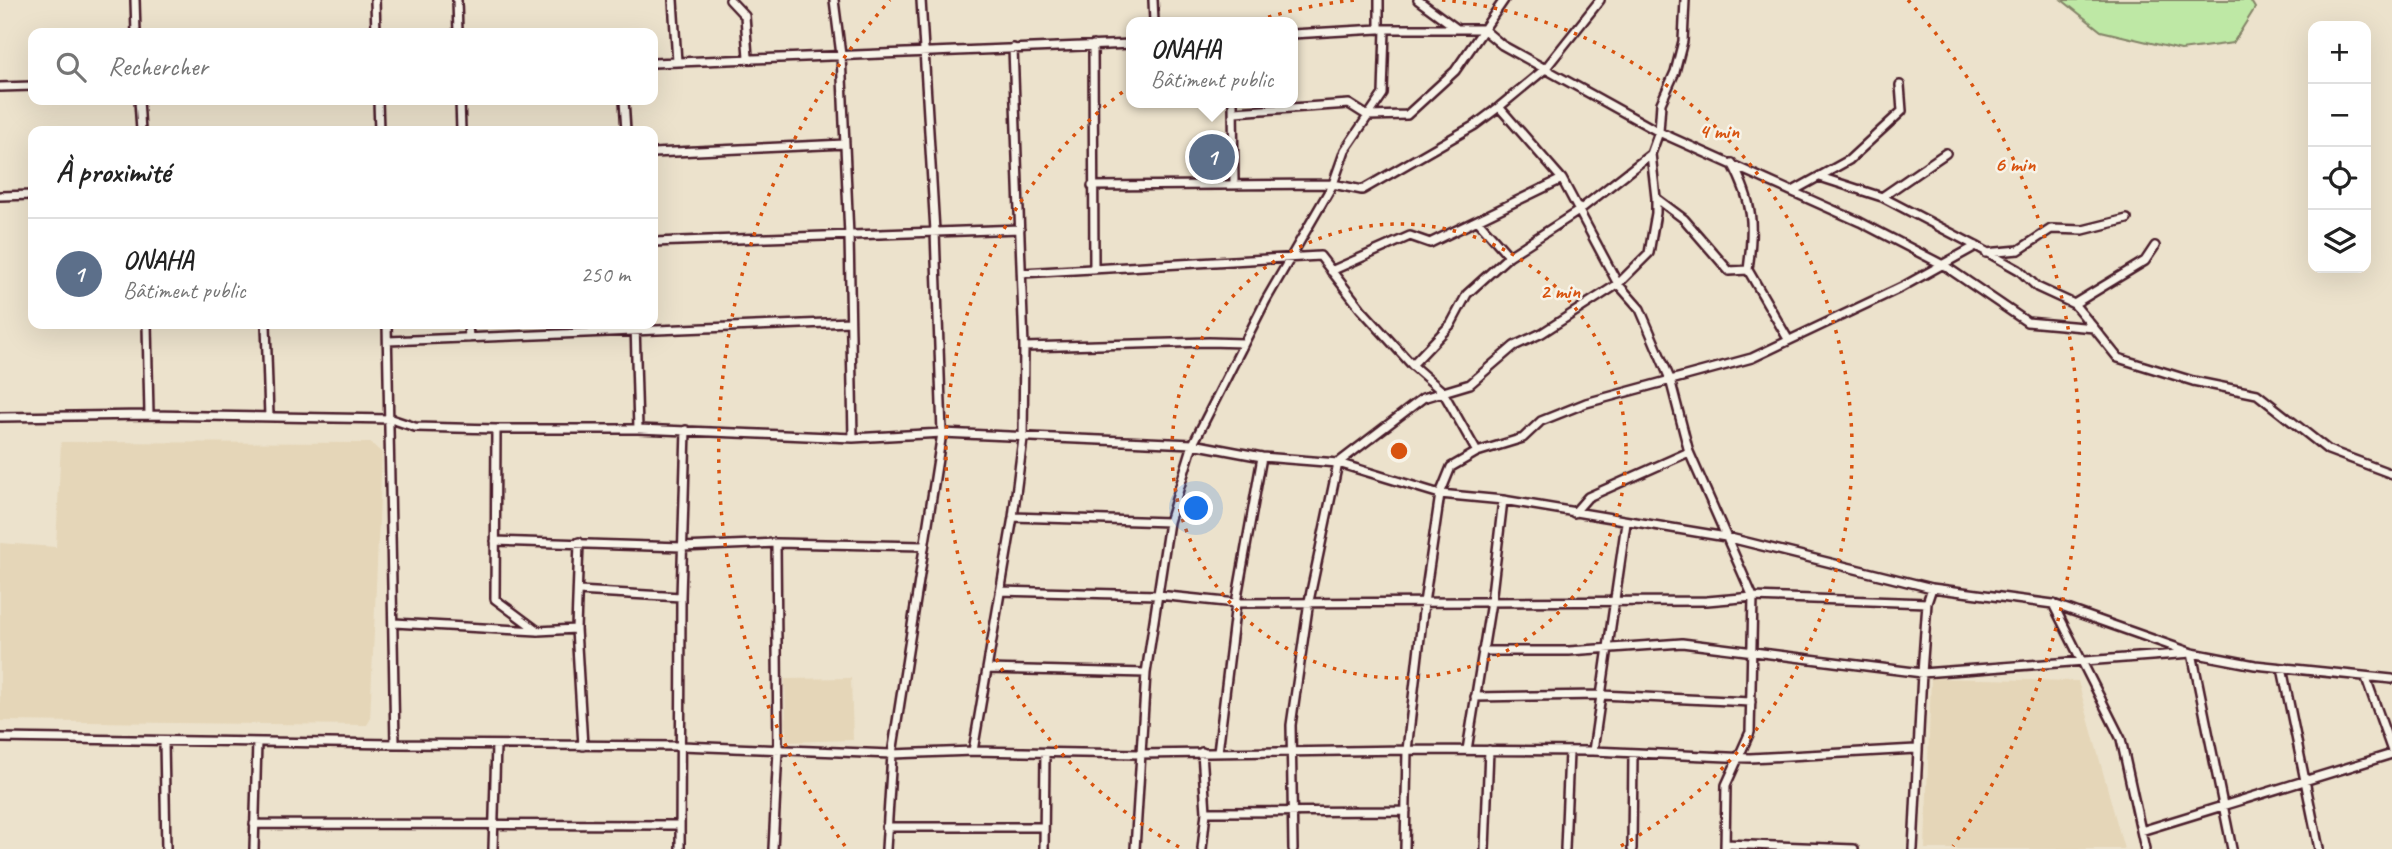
<!DOCTYPE html>
<html lang="fr">
<head>
<meta charset="utf-8">
<style>
  body { margin:0; font-family:Caveat,sans-serif; background:#f2f2f2; color:#222 }
  .controls { position:absolute; right:21px; top:21px; display:grid; overflow:hidden; border-radius:14px; box-shadow:0 7px 28px #0002 }
  .controls button { width:63px; height:63px; display:grid; place-items:center; padding:0; border:0; border-bottom:2px solid #e0e0e0; background:#fff; color:#222; font:35px sans-serif }
  .you { position:absolute; left:1197px; top:509px; width:24px; height:24px; margin:-18px; border:5px solid #fff; border-radius:50%; background:#1a73e8; box-shadow:0 0 0 10px #1a73e833 }
  .badge { display:grid; place-items:center; width:46px; height:46px; border-radius:50%; background:#b45309; color:#fff; font-size:23px; font-weight:700 }
  .pin { position:absolute; translate:-50% -50%; border:4px solid #fff; box-shadow:0 2px 7px #0006 }
  .popup { position:absolute; left:1126px; top:17px; width:172px; height:91px; box-sizing:border-box; display:grid; place-content:center; border-radius:14px; background:#fff; filter:drop-shadow(0 2px 5px #0005); font-size:23px; white-space:nowrap; color:#767676 }
  .popup b { font-size:26px; color:#222 }
  .popup::after { content:''; position:absolute; left:50%; top:100%; margin-left:-14px; border:14px solid transparent; border-top-color:#fff }
  .list { margin:0; padding:0; list-style:none }
  h2 { display:flex; justify-content:space-between; align-items:center; height:91px; margin:0; padding:0 28px; font-size:30px }
  h2 small { font-size:23px; font-weight:400; color:#767676 }
  .list li { display:grid; grid-template-columns:46px 1fr auto; gap:21px; align-items:center; box-sizing:border-box; height:112px; padding:0 28px; border-top:2px solid #e0e0e0 }
  .list b { display:block; font-size:26px; white-space:nowrap }
  .list p { margin:0; font-size:23px; white-space:nowrap; color:#767676 }
  .list em { font-size:23px; font-style:normal; color:#767676 }
  .icon { flex:none; width:38px; height:38px; fill:none; stroke:currentColor; stroke-width:2; stroke-linecap:round; stroke-linejoin:round }
  .map { position:relative; flex:none; width:2392px; height:849px; overflow:hidden }
  .search { position:absolute; background:#fff; box-shadow:0 7px 28px #0002; left:28px; top:28px; width:630px; height:77px; display:flex; align-items:center; gap:18px; box-sizing:border-box; padding:0 24px; border-radius:14px; color:#767676; font-size:26px }
  .panel { position:absolute; background:#fff; box-shadow:0 7px 28px #0002; left:28px; top:126px; width:630px; height:203px; border-radius:14px }
  .map>svg:first-child { display:block }
  .built { fill:#e5d6b8 }
  .green { fill:#bee8a5; stroke:#848468; stroke-width:2 }
  .lines { fill:none; stroke-linecap:round; stroke-linejoin:round }
  .minor-casing { stroke:#4a1f2b; stroke-width:12 }
  .minor { stroke:#f7f3e8; stroke-width:7 }
  .ring { fill:none; stroke:#d8530f; stroke-width:3.5; stroke-dasharray:3.5 7 }
  .centre { fill:#d8530f; stroke:#f7f3e8; stroke-width:3.5 }
  .ring-label { font-size:21px; text-anchor:middle; font-weight:bold; fill:#d8530f; stroke:#f7f3e8; stroke-width:5; stroke-linejoin:round; paint-order:stroke }
</style>
</head>
<body>
<div class="map">
<svg width="2392" height="849" viewBox="0 0 2392 849">
  <rect width="100%" height="100%" fill="#ece2cc"/>
  <filter id="ink" filterUnits="userSpaceOnUse"><feTurbulence type="fractalNoise" baseFrequency=".0143" numOctaves="2"/><feDisplacementMap in="SourceGraphic" scale="14" xChannelSelector="R" yChannelSelector="G"/><feConvolveMatrix kernelMatrix="1 2 1 2 8 2 1 2 1" color-interpolation-filters="sRGB"/></filter>
  <g filter="url(#ink)">
    <path class="built" d="M 61,442 L 371,443 L 382,453 L 370,720 L 367,725 L 0,721 L 0,543 L 56,547 Z
      M 851,678 L 853,740 L 786,742 L 785,679 Z
      M 1931,678 L 2078,681 L 2124,849 L 1925,849 Z"/>
    <path class="green" d="M 2062,0 L 2250,0 L 2255,8 L 2233,43 L 2181,50 L 2101,31 Z"/>
    <g class="lines">
      <g class="minor-casing">
        <path id="minor" d="M 135,0 L 136,33
          M 375,0 L 376,33
          M 457,0 L 458,33
          M 673,0 L 677,62
          M 730,0 L 745,16 L 748,57
          M 834,0 L 841,55 L 849,236 L 853,438
          M 1153,0 L 1154,22
          M 1379,0 L 1379,29
          M 1418,0 L 1456,28
          M 1685,0 L 1683,41 L 1675,72 L 1661,103 L 1659,132 L 1651,154 L 1656,198 L 1684,219 L 1729,271 L 1748,270 L 1788,339
          M 1292,34 L 1379,29 L 1483,29 L 1502,45 L 1659,132 L 1860,222 L 1945,266 L 2027,322 L 2094,328 L 2118,358 L 2193,381 L 2257,394 L 2328,450 L 2392,474
          M 1093,45 L 1094,269
          M 653,63 L 1132,44
          M 0,87 L 33,86
          M 139,100 L 141,131
          M 378,100 L 379,131
          M 460,100 L 461,131
          M 624,100 L 626,131
          M 1233,103 L 1234,184
          M 1499,107 L 1562,179 L 1618,284 L 1640,309 L 1670,379 L 1689,452 L 1753,597 L 1750,732 L 1726,785 L 1725,849
          M 1235,112 L 1349,104 L 1368,116 L 1407,115 L 1455,71 L 1504,0
          M 653,153 L 845,144
          M 1732,163 C 1754,204 1754,225 1748,270
          M 1820,177 L 1882,197 L 1976,246 L 2019,270 L 2037,287 L 2074,304 L 2094,328
          M 1092,186 L 1333,184 L 1362,190 L 1475,125 L 1499,107 L 1545,69 L 1600,0
          M 1793,191 L 1849,160 L 1902,111 L 1900,85
          M 0,196 L 33,195
          M 1882,197 L 1946,153
          M 1478,221 L 1509,256
          M 653,242 L 1020,229
          M 1986,253 L 2019,250 L 2051,229 L 2083,230 L 2127,219
          M 1331,271 L 1410,236 L 1430,243 L 1562,179
          M 1022,273 L 1320,256 L 1361,309 L 1412,365 L 1443,392 L 1477,452
          M 2074,304 L 2145,261 L 2155,246
          M 147,324 L 149,415
          M 266,324 L 269,417
          M 468,324 L 469,338
          M 635,324 L 638,429
          M 388,341 L 850,322
          M 1024,347 L 1209,342 L 1243,343
          M 1412,365 L 1451,324 L 1467,294 L 1509,256 L 1577,212 L 1651,154
          M 0,417 L 149,415 L 391,419 L 415,427 L 496,429 L 638,429 L 853,438 L 942,433 L 1193,444 L 1262,457 L 1338,463 L 1440,494 L 1503,500 L 1726,537 L 1932,588 L 2053,604 L 2192,653 L 2232,849
          M 496,429 L 495,599 L 538,631
          M 1574,513 L 1588,497 L 1689,452
          M 1013,517 L 1169,522
          M 495,541 L 682,547 L 776,543 L 924,546
          M 579,542 L 576,629 L 583,746
          M 578,591 L 681,597
          M 1000,591 L 1158,595 L 1236,603 L 1707,601 L 1753,597 L 1927,603
          M 2053,604 L 2121,739 L 2145,849
          M 394,623 L 538,631 L 576,629
          M 1482,651 L 1569,651 L 1682,643 L 1922,673 L 2192,653 L 2255,665 L 2392,679
          M 2282,668 L 2319,849
          M 987,669 L 1146,673
          M 2366,678 L 2392,751
          M 1475,697 L 1601,695 L 1751,702
          M 0,738 L 395,744 L 387,324
          M 164,741 L 166,849
          M 395,744 L 681,746 L 892,754 L 973,751 L 1139,754 L 1407,750 L 1593,751 L 1750,758 L 1916,749
          M 1467,750 L 1491,602 L 1503,500
          M 973,751 L 1013,517 L 1023,439 L 1024,347 L 1013,48
          M 1593,751 L 1626,523
          M 1218,752 L 1236,603 L 1262,457
          M 1206,812 L 1406,811
          M 254,824 L 680,825
          M 886,827 L 1044,827
          M 2141,831 L 2392,754
          M 1725,844 L 1854,849
          M 254,849 L 257,742
          M 493,849 L 496,745
          M 680,849 L 681,597 L 686,430
          M 773,849 L 778,750 L 776,543
          M 886,849 L 892,754 L 942,433 L 935,231 L 921,0
          M 1044,849 L 1045,753
          M 1135,849 L 1146,673 L 1169,522 L 1193,444 L 1266,300 L 1333,184 L 1345,150 L 1383,94 L 1385,29
          M 1202,849 L 1206,812 L 1202,752
          M 1293,849 L 1291,725 L 1309,601 L 1338,463 L 1423,398 L 1470,384 L 1514,346 L 1542,333 L 1618,284 L 1649,253 L 1656,213 L 1656,198
          M 1405,849 L 1407,750 L 1424,603 L 1440,494 L 1451,467 L 1477,452 L 1523,438 L 1541,421 L 1586,403 L 1752,358 L 1902,287 L 1976,246
          M 1485,849 L 1489,750
          M 1565,849 L 1569,752
          M 1632,849 L 1633,753
          M 1913,849 L 1922,673 L 1927,603 L 1932,588"/>
      </g>
      <use href="#minor" class="minor"/>
    </g>
  </g>
  <g class="ring">
    <circle cx="1399" cy="451" r="227"/>
    <path d="M1179 847A453 453 0 0 1 1356 0M1442 0A453 453 0 0 1 1619 847"/>
    <path d="M845 846A680 680 0 0 1 890 0M1908 0A680 680 0 0 1 1953 846"/>
  </g>
  <circle cx="1399" cy="451" r="10" class="centre"/>
  <g class="ring-label">
    <text x="1719" y="138">4 min</text>
    <text x="2015" y="171">6 min</text>
    <text x="1560" y="298">2 min</text>
  </g>
</svg>
<div class="controls">
<button>+</button>
<button>−</button>
<button><svg class="icon" aria-label="locate" viewBox="0 0 24 24"><circle cx="12" cy="12" r="6"/><path d="M12 2v4M12 18v4M2 12h4M18 12h4"/></svg></button>
<button><svg class="icon" aria-label="layers" viewBox="0 0 24 24"><path d="M12 4l9 5-9 5-9-5zM3 14l9 5 9-5"/></svg></button>
</div>
<div class="you"></div>
<div class="pin badge" style="left:1212px;top:157px;background:#5c6f8a">1</div>
<div class="popup"><b>ONAHA</b>Bâtiment public</div>
<div class="search"><svg class="icon" aria-label="search" viewBox="0 0 24 24"><circle cx="10" cy="10" r="6"/><path d="M15 15l6 6"/></svg>Rechercher</div>
<section class="panel">
<h2>À proximité<small></small></h2>
<ul class="list">
<li><span class="badge" style="background:#5c6f8a">1</span><div><b>ONAHA</b><p>Bâtiment public</p></div><em>250 m</em></li>
</ul>
</section>
</div>
</body>
</html>
